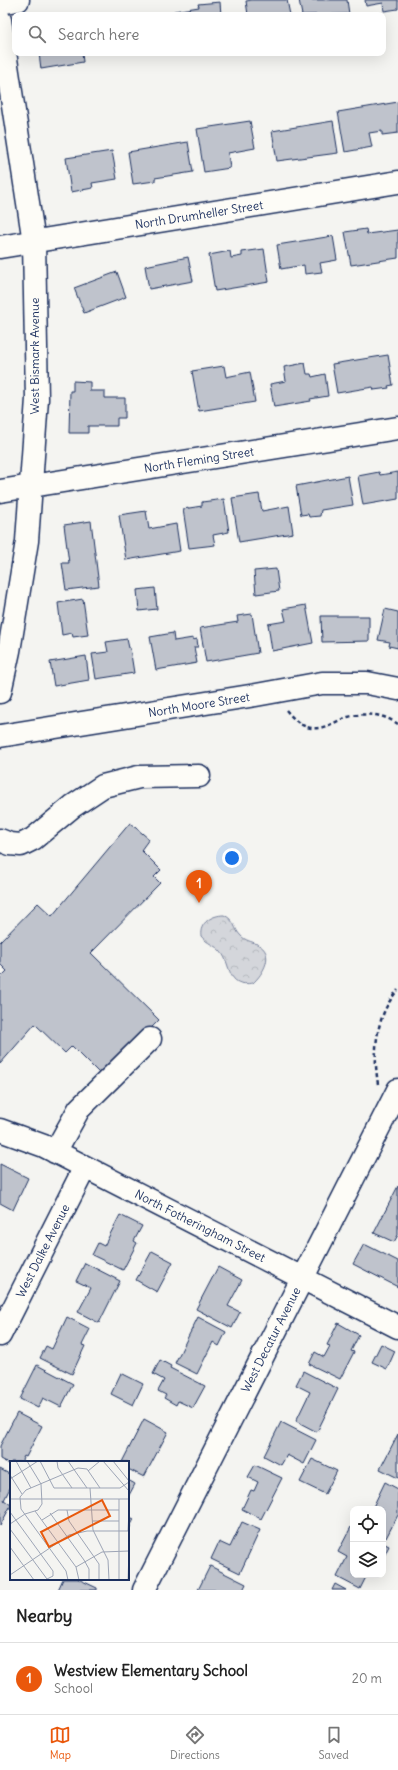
<!DOCTYPE html>
<html lang="en">
<head>
<meta charset="utf-8">
<style>
  body { margin:0; font-family:Delius,sans-serif; background:#f2f2f2; color:#222 }
  .controls { position:absolute; right:12px; bottom:12px; display:grid; overflow:hidden; border-radius:8px; box-shadow:0 4px 16px #0002 }
  .controls button { width:36px; height:36px; display:grid; place-items:center; padding:0; border:0; border-bottom:1px solid #e0e0e0; background:#fff; color:#222; font:20px sans-serif }
  .you { position:absolute; left:232px; top:858px; width:14px; height:14px; margin:-10px; border:3px solid #fff; border-radius:50%; background:#1a73e8; box-shadow:0 0 0 6px #1a73e833 }
  .badge { display:grid; place-items:center; width:26px; height:26px; border-radius:50%; background:#ea580c; color:#fff; font-size:13px; font-weight:700 }
  .pin { position:absolute; translate:-50% -33px; filter:drop-shadow(0 1px 2px #0008) }
  .pin::after { content:''; position:absolute; top:21px; width:14px; height:12px; background:inherit; clip-path:polygon(0 0,100% 0,50% 100%) }
  .list { margin:0; padding:0; list-style:none }
  h2 { display:flex; justify-content:space-between; align-items:center; height:52px; margin:0; padding:0 16px; font-size:17px }
  h2 small { font-size:13px; font-weight:400; color:#767676 }
  .list li { display:grid; grid-template-columns:26px 1fr auto; gap:12px; align-items:center; box-sizing:border-box; height:72px; padding:0 16px; border-top:1px solid #e0e0e0 }
  .list b { display:block; font-size:15px; white-space:nowrap }
  .list p { margin:0; font-size:13px; white-space:nowrap; color:#767676 }
  .list em { font-size:13px; font-style:normal; color:#767676 }
  .icon { flex:none; width:22px; height:22px; fill:none; stroke:currentColor; stroke-width:2; stroke-linecap:round; stroke-linejoin:round }
  .map { position:relative; flex:none; width:398px; height:1590px; overflow:hidden }
  .search { position:absolute; background:#fff; box-shadow:0 4px 16px #0002; left:12px; right:12px; top:12px; height:44px; display:flex; align-items:center; gap:10px; box-sizing:border-box; padding:0 14px; border-radius:8px; color:#767676; font-size:15px }
  .sheet { height:124px; background:#fff }
  nav { display:flex; justify-content:space-around; align-items:center; box-sizing:border-box; height:56px; border-top:1px solid #e0e0e0; background:#fff; font-size:11px; color:#767676 }
  nav a { display:grid; justify-items:center; gap:2px }
  nav .on { color:#ea580c }
  .map>svg:first-child { display:block }
  .park { fill:url(#park-crowns); stroke:#78829c }
  .building { fill:#bfc3cc; stroke:#1b2f5e }
  .lines { fill:none; stroke-linecap:round; stroke-linejoin:round }
  .minor-casing { stroke:#1b2f5e; stroke-width:25 }
  .path { stroke:#1b2f5e; stroke-width:2.5; stroke-dasharray:4 3; stroke-linecap:butt }
  .minor { stroke:#fdfcf7; stroke-width:22 }
  .labels { text-anchor:middle; stroke-width:4; stroke-linejoin:round; paint-order:stroke }
  .street-label { font-size:12px; fill:#1b2f5e; stroke:#fdfcf7 }
  .inset-road { fill:none; stroke:#9da5b6; stroke-width:1 }
  .view { fill:#e8590c; fill-opacity:0.15; stroke:#e8590c; stroke-width:2 }
  .inset-edge { fill:none; stroke:#1b2f5e; stroke-width:2 }
</style>
</head>
<body>
<div class="map">
<svg width="398" height="1590" viewBox="0 0 398 1590">
  <defs>
    <pattern id="park-crowns" width="20" height="18" patternUnits="userSpaceOnUse"><rect width="20" height="18" fill="#d4d6db"/><path d="M2 6a3 3 0 1 1 6 0M12 15a3 3 0 1 1 6 0" fill="none" stroke="#b5b8be"/></pattern>
  </defs>
  <rect width="100%" height="100%" fill="#f4f4f1"/>
  <filter id="ink" filterUnits="userSpaceOnUse"><feTurbulence type="fractalNoise" baseFrequency=".025" numOctaves="2"/><feDisplacementMap in="SourceGraphic" scale="8" xChannelSelector="R" yChannelSelector="G"/><feConvolveMatrix kernelMatrix="1 2 1 2 8 2 1 2 1" color-interpolation-filters="sRGB"/></filter>
  <g filter="url(#ink)">
    <path class="park" d="M 224,915 C 236,921 233,928 241,936 C 246,941 251,941 257,944 C 276,953 263,974 253,983 C 226,988 232,965 221,952 C 216,945 207,944 201,936 C 199,923 212,915 224,915 Z"/>
    <path class="building" d="M 252,0 L 287,0 L 290,15 L 248,15 L 246,1 Z
      M 299,0 L 347,0 L 349,14 L 302,15 Z
      M 365,0 L 398,0 L 398,9 L 384,11 L 383,3 L 366,6 Z
      M 220,2 L 221,15 L 174,15 L 174,11 L 199,7 L 198,4 Z
      M 39,53 L 82,53 L 83,62 L 41,69 Z
      M 398,102 L 398,133 L 382,135 L 382,131 L 369,133 L 372,147 L 345,152 L 338,112 Z
      M 250,121 L 255,148 L 228,153 L 230,168 L 204,172 L 197,129 Z
      M 333,121 L 338,153 L 277,161 L 272,131 Z
      M 188,142 L 193,172 L 155,178 L 155,181 L 133,184 L 128,152 Z
      M 112,151 L 117,179 L 92,183 L 93,188 L 71,192 L 66,158 Z
      M 366,229 L 367,234 L 398,230 L 398,258 L 351,265 L 345,232 Z
      M 333,236 L 337,260 L 320,263 L 322,272 L 305,274 L 304,265 L 281,269 L 277,245 Z
      M 264,249 L 269,282 L 215,291 L 209,255 L 230,251 L 231,258 L 242,256 L 242,252 Z
      M 188,257 L 193,281 L 149,289 L 145,266 Z
      M 117,272 L 126,297 L 84,313 L 74,288 Z
      M 388,355 L 393,385 L 388,386 L 389,388 L 374,390 L 373,387 L 337,393 L 332,364 Z
      M 305,363 L 307,374 L 311,374 L 312,377 L 325,374 L 328,396 L 310,399 L 311,401 L 274,407 L 270,384 L 286,381 L 284,367 Z
      M 224,366 L 226,377 L 250,372 L 255,402 L 199,411 L 192,371 Z
      M 73,381 L 90,382 L 90,391 L 105,391 L 105,398 L 125,398 L 125,418 L 117,418 L 117,426 L 88,426 L 88,433 L 69,433 L 70,391 L 73,391 Z
      M 379,472 L 380,475 L 398,472 L 398,499 L 363,505 L 358,476 Z
      M 348,476 L 353,505 L 321,510 L 320,516 L 309,517 L 308,514 L 301,515 L 296,486 Z
      M 259,494 L 262,511 L 289,506 L 293,533 L 239,542 L 232,498 Z
      M 224,499 L 229,532 L 213,535 L 215,545 L 189,548 L 183,509 L 202,506 L 202,502 Z
      M 146,511 L 149,529 L 176,524 L 180,551 L 126,560 L 119,515 Z
      M 91,521 L 99,586 L 66,590 L 62,563 L 69,563 L 64,525 Z
      M 276,569 L 279,591 L 256,594 L 254,571 Z
      M 155,588 L 157,609 L 139,611 L 137,590 Z
      M 83,599 L 88,635 L 73,637 L 72,633 L 62,635 L 58,603 Z
      M 306,605 L 313,643 L 272,651 L 268,624 L 286,621 L 283,609 Z
      M 385,609 L 398,612 L 398,648 L 389,646 L 390,642 L 378,640 Z
      M 252,614 L 258,653 L 206,662 L 200,628 L 238,622 L 237,616 Z
      M 321,616 L 369,616 L 369,641 L 322,642 Z
      M 173,633 L 174,641 L 193,638 L 193,640 L 197,639 L 198,647 L 194,647 L 197,663 L 156,670 L 150,637 Z
      M 127,639 L 129,648 L 130,648 L 134,673 L 96,679 L 92,654 L 108,652 L 106,642 Z
      M 86,656 L 89,680 L 54,686 L 50,662 Z
      M 130,823 L 149,839 L 141,850 L 161,870 L 154,877 L 160,883 L 91,953 L 159,1020 L 103,1077 L 72,1046 L 65,1053 L 35,1024 L 0,1064 L 0,978 L 7,971 L 0,964 L 0,942 L 38,903 L 52,916 Z
      M 0,1164 L 28,1178 L 13,1210 L 0,1203 Z
      M 398,1186 L 398,1235 L 394,1242 L 374,1233 Z
      M 120,1215 L 142,1226 L 134,1241 L 137,1243 L 123,1270 L 92,1255 L 98,1243 L 104,1246 Z
      M 364,1244 L 398,1261 L 398,1287 L 353,1264 Z
      M 152,1251 L 173,1262 L 157,1292 L 136,1280 Z
      M 85,1263 L 120,1281 L 99,1323 L 78,1312 L 91,1288 L 76,1281 Z
      M 218,1267 L 242,1280 L 228,1306 L 240,1312 L 232,1328 L 196,1309 Z
      M 67,1317 L 90,1329 L 82,1345 L 85,1346 L 72,1374 L 40,1358 L 46,1346 L 52,1349 Z
      M 198,1317 L 226,1332 L 219,1346 L 213,1342 L 197,1374 L 175,1363 Z
      M 338,1323 L 359,1335 L 351,1351 L 354,1352 L 340,1379 L 309,1364 L 315,1352 L 324,1357 L 330,1346 L 327,1345 Z
      M 381,1344 L 395,1351 L 387,1369 L 372,1362 Z
      M 160,1360 L 171,1366 L 170,1368 L 205,1386 L 193,1408 L 178,1401 L 176,1405 L 164,1398 L 166,1395 L 158,1391 L 164,1380 L 153,1374 Z
      M 37,1365 L 73,1384 L 61,1407 L 43,1398 L 38,1408 L 20,1399 Z
      M 303,1371 L 338,1389 L 317,1432 L 296,1421 L 310,1392 L 296,1385 Z
      M 121,1373 L 143,1384 L 133,1405 L 111,1394 Z
      M 17,1413 L 42,1426 L 26,1457 L 24,1456 L 21,1462 L 11,1462 L 11,1465 L 0,1459 L 0,1446 Z
      M 144,1419 L 168,1432 L 144,1477 L 128,1469 L 128,1462 L 122,1462 Z
      M 281,1422 L 316,1440 L 304,1464 L 287,1455 L 281,1465 L 264,1456 Z
      M 398,1434 L 398,1478 L 380,1469 Z
      M 312,1459 L 337,1471 L 325,1494 L 300,1482 Z
      M 255,1465 L 282,1478 L 261,1519 L 242,1509 L 251,1490 L 254,1491 L 258,1482 L 248,1477 Z
      M 0,1469 L 11,1475 L 11,1486 L 4,1500 L 11,1505 L 0,1526 Z
      M 128,1480 L 135,1484 L 128,1497 Z
      M 385,1482 L 398,1489 L 398,1515 L 386,1538 L 383,1537 L 383,1509 L 372,1509 Z
      M 128,1516 L 134,1519 L 128,1531 Z
      M 242,1522 L 260,1530 L 240,1573 L 211,1559 L 219,1542 L 230,1547 Z
      M 351,1527 L 353,1528 L 353,1575 L 367,1575 L 360,1589 L 337,1577 L 347,1557 L 338,1552 Z
      M 383,1543 L 389,1546 L 383,1558 Z
      M 210,1566 L 246,1584 L 243,1590 L 198,1590 Z
      M 63,1579 L 78,1579 L 97,1588 L 97,1590 L 58,1590 Z
      M 335,1584 L 346,1590 L 332,1590 Z"/>
    <g class="lines">
      <g class="minor-casing">
        <path id="minor" d="M 0,3 L 18,0
          M 0,20 L 34,242 L 37,399 L 27,541 L 9,651 L 0,692
          M 0,247 L 398,182
          M 0,491 L 398,428
          M 0,736 L 256,695 L 322,683 L 367,683 L 398,689
          M 0,840 L 10,844 L 21,845 L 33,839 L 73,806 L 103,786 L 139,777 L 199,776
          M 0,1130 L 44,1146 L 398,1327
          M 55,1152 L 79,1109 L 150,1039
          M 0,1335 L 85,1167
          M 144,1590 L 398,1090"/>
      </g>
      <path class="path" d="M 286,710 C 292,717 298,724 307,727 C 322,732 335,721 348,717 C 366,712 383,714 398,724
        M 378,1084 C 373,1052 375,1016 398,990"/>
      <use href="#minor" class="minor"/>
    </g>
  </g>
  <g class="labels">
    <g class="street-label">
      <text transform="translate(199 215) rotate(-9)" y="4">North Drumheller Street</text>
      <text transform="translate(35 356) rotate(-90)" y="4">West Bismark Avenue</text>
      <text transform="translate(199 460) rotate(-9)" y="4">North Fleming Street</text>
      <text transform="translate(199 705) rotate(-9)" y="4">North Moore Street</text>
      <text transform="translate(200 1226) rotate(27)" y="4">North Fotheringham Street</text>
      <text transform="translate(43 1251) rotate(-63)" y="4">West Dalke Avenue</text>
      <text transform="translate(271 1340) rotate(-63)" y="4">West Decatur Avenue</text>
    </g>
  </g>
  <g transform="translate(10 1461)">
    <rect width="119" height="119" fill="#f4f4f1"/>
    <path class="inset-road" d="M 6,0 L 21,27M 30,0 L 44,27 L 110,27 L 119,21M 47,0 L 48,7 L 62,27M 58,0 L 77,27M 93,0 L 119,30M 103,0 L 119,20M 78,10 L 90,0M 0,14 L 12,33M 0,18 L 28,0M 80,27 L 83,69 L 98,99 L 99,119M 0,38 L 119,38M 109,38 L 109,119M 57,49 L 59,60 L 89,103 L 89,119M 25,50 L 66,106 L 69,119M 0,51 L 43,110 L 43,115 L 37,118M 40,52 L 74,99 L 79,108 L 79,119M 32,59 L 48,49 L 109,49M 82,60 L 109,60M 0,63 L 15,53 L 28,49 L 32,43 L 31,23 L 17,0M 0,68 L 37,118M 118,70 L 119,50M 0,86 L 24,119M 66,106 L 92,91 L 119,90M 0,114 L 59,74 L 77,70 L 119,70M 58,119 L 56,110 L 11,48 L 10,36 L 16,29 L 68,7 L 77,8 L 90,27M 118,119 L 119,90"/>
    <path class="view" d="M 92,39 L 100,55 L 39,86 L 31,71 Z"/>
    <rect width="119" height="119" class="inset-edge"/>
  </g>
</svg>
<div class="controls">
<button><svg class="icon" aria-label="locate" viewBox="0 0 24 24"><circle cx="12" cy="12" r="6"/><path d="M12 2v4M12 18v4M2 12h4M18 12h4"/></svg></button>
<button><svg class="icon" aria-label="layers" viewBox="0 0 24 24"><path d="M12 4l9 5-9 5-9-5zM3 14l9 5 9-5"/></svg></button>
</div>
<div class="you"></div>
<div class="pin badge" style="left:199px;top:903px">1</div>
<div class="search"><svg class="icon" aria-label="search" viewBox="0 0 24 24"><circle cx="10" cy="10" r="6"/><path d="M15 15l6 6"/></svg>Search here</div>
</div>
<section class="sheet">
<h2>Nearby<small></small></h2>
<ul class="list">
<li><span class="badge">1</span><div><b>Westview Elementary School</b><p>School</p></div><em>20 m</em></li>
</ul>
</section>
<nav>
<a class="on"><svg class="icon" aria-label="map" viewBox="0 0 24 24"><path d="M3 6l6-2 6 2 6-2v14l-6 2-6-2-6 2zM9 4v14M15 6v14"/></svg>Map</a>
<a><svg class="icon" aria-label="directions" viewBox="0 0 24 24"><path d="M12 3l9 9-9 9-9-9zM9 14v-3h6M13 9l2 2-2 2"/></svg>Directions</a>
<a><svg class="icon" aria-label="saved" viewBox="0 0 24 24"><path d="M7 4h10v16l-5-4-5 4z"/></svg>Saved</a>
</nav>
</body>
</html>
